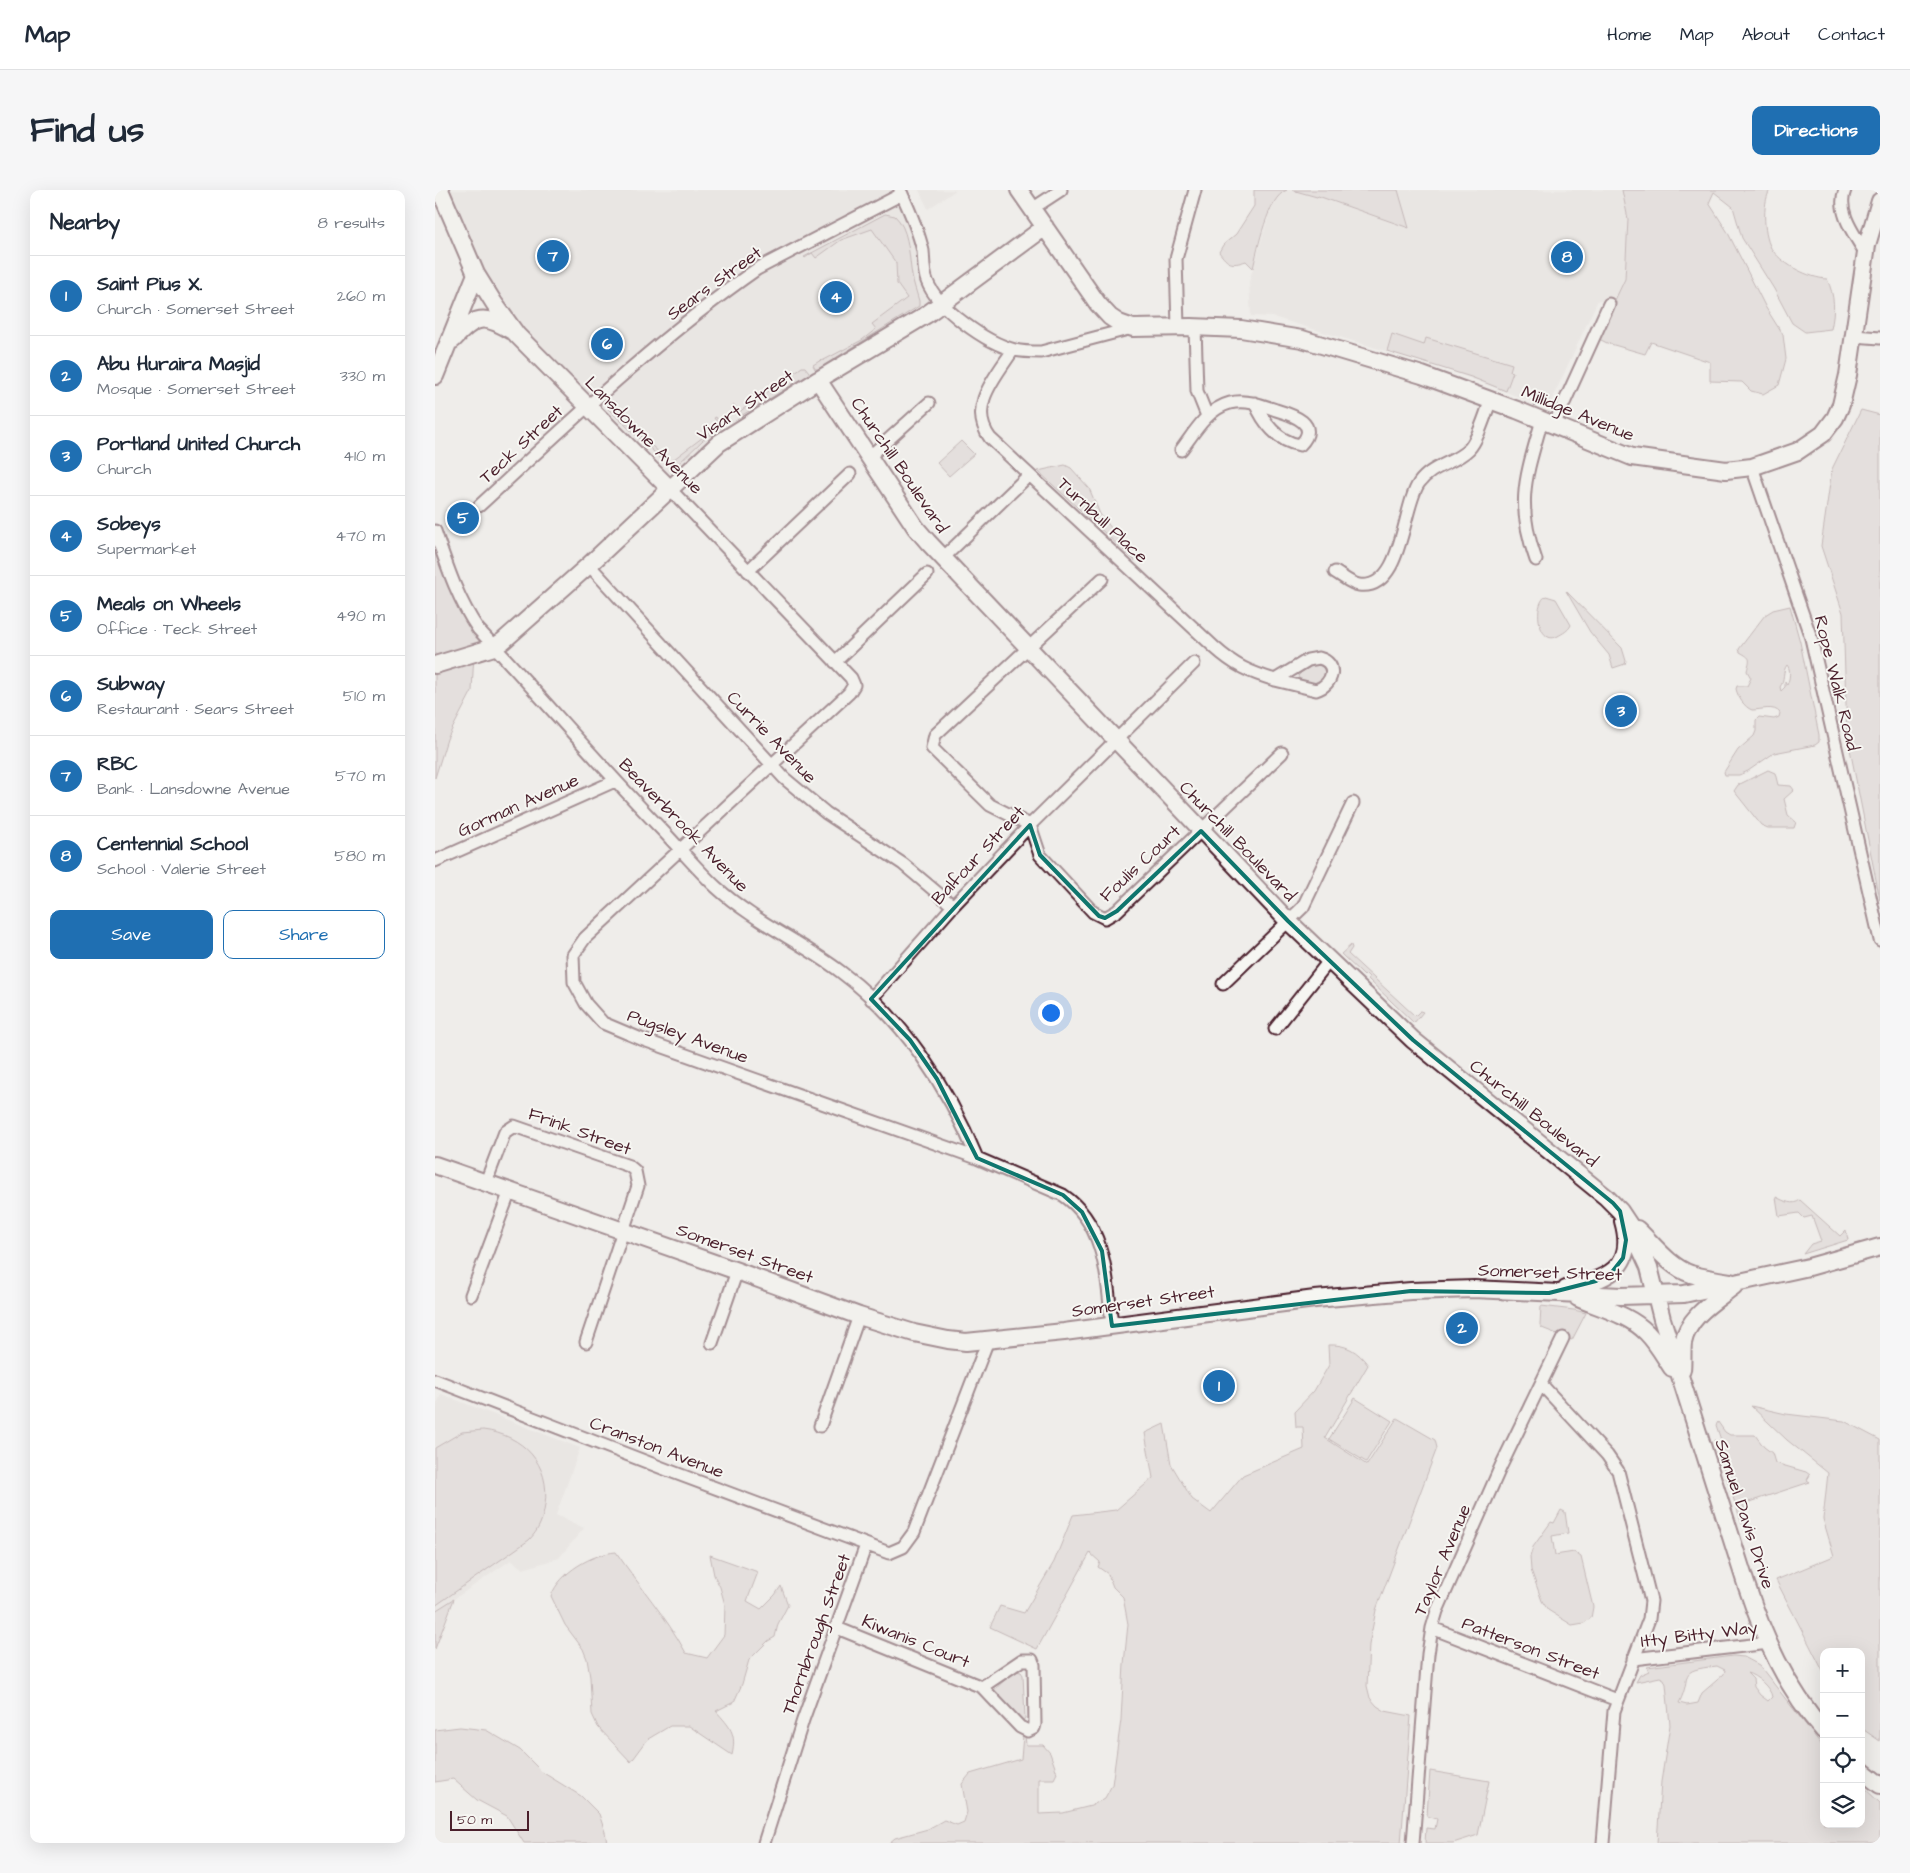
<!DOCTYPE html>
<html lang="en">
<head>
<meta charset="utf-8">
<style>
  body { margin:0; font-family:"Architects Daughter",sans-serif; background:#f6f6f7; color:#1f2937 }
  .controls { position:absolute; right:15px; bottom:15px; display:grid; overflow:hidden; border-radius:10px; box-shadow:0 5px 20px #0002 }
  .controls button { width:45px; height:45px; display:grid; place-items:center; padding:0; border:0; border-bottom:1px solid #e0e1e3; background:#fff; color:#1f2937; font:25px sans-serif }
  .scale { position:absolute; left:15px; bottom:12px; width:79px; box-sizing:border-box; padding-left:5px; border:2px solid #4a1f2b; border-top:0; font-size:14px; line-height:18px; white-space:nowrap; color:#4a1f2b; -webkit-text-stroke:4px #f6f6f2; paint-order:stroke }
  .you { position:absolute; left:615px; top:822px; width:18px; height:18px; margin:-12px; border:4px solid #fff; border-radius:50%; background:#1a73e8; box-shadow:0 0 0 8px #1a73e833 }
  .badge { display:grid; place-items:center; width:32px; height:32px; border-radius:50%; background:#1f6fb2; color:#fff; font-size:16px; font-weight:700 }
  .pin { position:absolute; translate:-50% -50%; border:2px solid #fff; box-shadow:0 1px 5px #0006 }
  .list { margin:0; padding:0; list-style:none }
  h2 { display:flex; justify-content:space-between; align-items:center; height:65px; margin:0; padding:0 20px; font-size:21px }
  h2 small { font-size:16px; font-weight:400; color:#747a83 }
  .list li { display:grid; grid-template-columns:32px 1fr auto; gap:15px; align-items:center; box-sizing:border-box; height:80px; padding:0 20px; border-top:1px solid #e0e1e3 }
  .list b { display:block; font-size:19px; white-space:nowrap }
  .list p { margin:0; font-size:16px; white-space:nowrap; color:#747a83 }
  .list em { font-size:16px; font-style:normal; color:#747a83 }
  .actions { display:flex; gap:10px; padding:15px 20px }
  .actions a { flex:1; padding:11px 0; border:1px solid #1f6fb2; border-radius:10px; text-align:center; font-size:18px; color:#1f6fb2 }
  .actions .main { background:#1f6fb2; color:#fff }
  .icon { flex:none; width:28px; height:28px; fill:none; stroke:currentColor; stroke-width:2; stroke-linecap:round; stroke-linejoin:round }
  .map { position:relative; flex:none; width:1445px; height:1653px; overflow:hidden; border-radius:10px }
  header { display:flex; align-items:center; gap:30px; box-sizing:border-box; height:70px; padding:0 25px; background:#fff; border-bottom:1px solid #e0e1e3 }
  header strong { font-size:24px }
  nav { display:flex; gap:28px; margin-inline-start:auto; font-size:18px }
  .intro { display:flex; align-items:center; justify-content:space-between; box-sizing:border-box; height:120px; padding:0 30px }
  h1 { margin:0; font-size:35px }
  .button { padding:12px 22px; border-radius:10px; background:#1f6fb2; color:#fff; font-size:18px; font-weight:700 }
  main { display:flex; gap:30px; padding:0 30px }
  aside { flex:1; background:#fff; border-radius:10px; box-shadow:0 5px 20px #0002 }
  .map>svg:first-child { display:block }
  .built { fill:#e3dedc }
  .green { fill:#d7cfce; stroke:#90777c; fill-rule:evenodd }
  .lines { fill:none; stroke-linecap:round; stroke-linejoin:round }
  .street-casing { stroke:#4a1f2b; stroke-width:15 }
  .secondary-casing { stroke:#4a1f2b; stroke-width:20 }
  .street { stroke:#f6f6f2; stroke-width:11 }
  .secondary { stroke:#f6f6f2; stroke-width:16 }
  .marked { fill:none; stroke:#0f766e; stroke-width:4; stroke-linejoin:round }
  .labels { text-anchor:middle; stroke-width:4; stroke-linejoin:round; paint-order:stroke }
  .street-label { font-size:18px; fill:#4a1f2b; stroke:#f6f6f2 }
</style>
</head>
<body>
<header>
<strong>Map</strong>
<nav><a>Home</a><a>Map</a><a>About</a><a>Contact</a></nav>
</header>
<div class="intro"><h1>Find us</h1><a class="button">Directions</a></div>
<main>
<aside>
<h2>Nearby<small>8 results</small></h2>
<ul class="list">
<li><span class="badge">1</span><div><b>Saint Pius X.</b><p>Church · Somerset Street</p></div><em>260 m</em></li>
<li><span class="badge">2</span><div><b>Abu Huraira Masjid</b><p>Mosque · Somerset Street</p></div><em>330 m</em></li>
<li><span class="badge">3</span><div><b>Portland United Church</b><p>Church</p></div><em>410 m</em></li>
<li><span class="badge">4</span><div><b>Sobeys</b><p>Supermarket</p></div><em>470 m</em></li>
<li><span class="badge">5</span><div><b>Meals on Wheels</b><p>Office · Teck Street</p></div><em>490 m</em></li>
<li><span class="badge">6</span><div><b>Subway</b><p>Restaurant · Sears Street</p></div><em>510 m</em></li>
<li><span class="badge">7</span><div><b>RBC</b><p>Bank · Lansdowne Avenue</p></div><em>570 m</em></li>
<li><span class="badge">8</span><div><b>Centennial School</b><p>School · Valerie Street</p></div><em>580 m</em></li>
</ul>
<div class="actions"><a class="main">Save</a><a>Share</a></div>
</aside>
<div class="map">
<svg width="1445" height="1653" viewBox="0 0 1445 1653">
  <rect width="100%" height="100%" fill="#efedea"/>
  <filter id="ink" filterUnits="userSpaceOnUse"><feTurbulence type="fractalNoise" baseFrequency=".02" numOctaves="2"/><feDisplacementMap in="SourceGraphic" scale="10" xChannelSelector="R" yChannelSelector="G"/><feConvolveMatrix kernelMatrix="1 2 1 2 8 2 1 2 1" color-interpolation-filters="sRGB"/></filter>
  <g filter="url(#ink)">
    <path class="built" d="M 5,0 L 465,0 L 489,77 L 507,113 L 302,241 L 235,299 L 82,145 Z
      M 484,0 L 521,0 L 493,19 Z
      M 852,0 L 863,1 L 882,7 L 883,6 L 973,38 L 963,0 L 1187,0 L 1193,29 L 1190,89 L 1178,115 L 1163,110 L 1113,218 L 1008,178 L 838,127 L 816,126 L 814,92 L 835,20 L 844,4 Z
      M 6,1204 L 145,1258 L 121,1325 L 149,1338 L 124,1368 L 88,1379 L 76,1370 L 19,1409 L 0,1459 L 0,1219 Z"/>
    <path class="green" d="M 819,0 L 852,0 C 832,7 823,59 818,78 L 811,71 C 796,76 793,74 784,62 L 788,55 L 801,44 L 819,16 Z
      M 857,0 L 963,0 L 974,38 L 883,6 L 882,7 Z
      M 1187,0 L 1335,0 C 1327,13 1328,48 1338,61 C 1349,75 1374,88 1392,89 C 1400,106 1400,121 1396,139 L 1370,142 L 1357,133 L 1339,99 L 1307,48 L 1298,17 L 1279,2 L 1274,13 L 1292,41 L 1331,118 L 1348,145 L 1351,169 L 1344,195 L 1328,204 L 1316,201 L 1307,192 L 1275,191 L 1275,172 L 1216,152 L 1210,164 L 1172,153 L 1162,148 L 1190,89 L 1193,29 Z
      M 450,24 L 460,26 C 473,38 474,62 476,79 C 477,90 481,100 484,111 L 484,116 L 383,179 L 380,179 L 378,175 L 386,170 L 387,171 L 427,150 L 441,139 L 437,134 L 472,108 L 462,94 L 461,73 L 437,39 L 406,50 L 381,68 L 377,63 L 370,68 L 369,67 Z
      M 957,144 L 989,155 L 991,148 L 1077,174 L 1075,181 L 1078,182 L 1071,201 L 1036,187 L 952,161 Z
      M 367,177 L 370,177 L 374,182 L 374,185 L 304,227 L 297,216 L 299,215 L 304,222 Z
      M 180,212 L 182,213 L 177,220 L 235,272 L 284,235 L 279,228 L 281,227 L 287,237 L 268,250 L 241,276 L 235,277 L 173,219 Z
      M 1426,220 L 1445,225 L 1445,710 L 1412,544 L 1408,423 L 1386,356 L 1397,279 Z
      M 526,251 L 539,264 L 514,286 L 502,273 Z
      M 630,275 L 636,278 L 654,298 L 665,324 L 697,364 L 700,371 L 603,281 Z
      M 0,341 L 19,396 L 59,457 L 39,463 L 37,501 L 12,549 L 0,588 Z
      M 1131,401 L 1187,458 L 1191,471 L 1190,474 L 1178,478 L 1174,465 L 1155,442 Z
      M 1111,406 L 1121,409 L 1136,435 C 1133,441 1128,443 1123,446 C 1104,457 1097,415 1111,406 Z
      M 1355,416 L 1365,452 L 1384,545 L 1384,552 L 1380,555 L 1339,563 L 1313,581 L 1304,585 L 1290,585 L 1289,582 L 1303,560 L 1319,546 L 1321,541 L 1321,530 L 1324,527 L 1339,529 L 1344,527 L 1345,523 C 1339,515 1326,520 1317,520 C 1309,517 1303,507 1301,499 L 1302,496 L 1312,496 L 1316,488 L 1312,481 C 1315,468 1317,469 1305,462 L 1304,459 L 1330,425 L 1338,420 ZM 1352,475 C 1356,479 1355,489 1352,495 L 1350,491 L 1350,497 L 1346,501 L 1345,497 C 1350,490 1347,481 1352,475 Z
      M 880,474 L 888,477 L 890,482 L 887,489 L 877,494 L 865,490 L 863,486 L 867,482 Z
      M 1333,580 L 1340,583 L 1343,595 L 1356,596 L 1359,600 L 1349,609 L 1353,625 L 1361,632 L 1359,638 L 1333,638 L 1326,635 L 1299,601 L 1303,595 Z
      M 916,755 L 917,758 L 913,764 L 980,826 L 985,821 L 988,822 L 979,833 L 933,789 L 934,787 L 931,784 L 929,786 L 906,764 Z
      M 1341,1007 C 1349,1011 1358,1016 1365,1010 L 1405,1046 L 1411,1040 L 1413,1050 L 1368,1064 L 1376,1054 L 1386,1051 L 1377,1026 L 1369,1028 L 1364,1023 L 1344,1026 Z
      M 1106,1116 L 1139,1120 L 1151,1123 L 1137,1150 L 1107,1138 L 1105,1135 Z
      M 893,1155 C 911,1154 923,1161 933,1175 L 890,1248 L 932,1275 L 962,1228 L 1000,1250 L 1002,1258 L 941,1420 L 934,1455 L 932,1496 L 935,1508 L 942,1516 L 950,1521 L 976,1526 L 966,1653 L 454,1653 L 460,1648 L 493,1639 L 509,1630 L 522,1635 L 529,1632 L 532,1622 L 527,1594 L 535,1584 L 586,1569 L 588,1545 L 590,1545 L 591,1555 L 608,1555 L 615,1563 L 622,1583 L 619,1589 L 604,1589 L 604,1624 L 628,1623 L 656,1616 L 670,1608 L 677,1595 L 686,1530 L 689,1474 L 693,1434 L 688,1407 L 678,1397 L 673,1384 L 663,1377 L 665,1372 L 655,1363 L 602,1459 L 555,1437 L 565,1416 L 589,1423 L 619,1372 L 638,1325 L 681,1320 L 718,1288 L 710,1243 L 729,1234 L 736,1274 L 757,1309 L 776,1323 L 808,1285 L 869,1259 L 868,1237 L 861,1237 L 860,1221 L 879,1201 L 894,1175 Z
      M 920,1208 L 957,1231 L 931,1272 L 894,1249 Z
      M 1316,1216 L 1351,1224 L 1409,1231 L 1445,1250 L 1445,1551 L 1426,1538 L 1426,1462 L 1389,1462 L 1389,1483 L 1341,1390 L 1399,1366 L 1388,1329 L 1393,1283 L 1352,1250 Z
      M 1283,1232 L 1290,1242 L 1295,1245 L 1320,1245 L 1329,1257 L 1337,1263 L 1340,1273 L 1371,1282 L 1375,1285 L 1372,1290 L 1375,1292 L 1308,1314 L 1314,1332 L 1307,1334 L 1279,1250 L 1285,1252 L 1286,1250 L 1281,1235 Z
      M 48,1240 C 88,1245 116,1274 110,1315 C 108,1329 104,1340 94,1350 L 0,1416 L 0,1258 L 27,1242 Z
      M 1126,1320 L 1130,1322 L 1133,1343 L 1117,1346 L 1120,1365 L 1139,1362 L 1146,1367 L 1158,1417 L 1156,1428 L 1149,1433 L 1137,1435 L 1113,1420 L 1107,1411 L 1096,1380 L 1095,1367 L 1098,1357 L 1116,1332 L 1119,1333 Z
      M 181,1362 C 204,1396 231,1426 251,1463 L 272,1468 L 289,1445 L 290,1415 L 285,1397 L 279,1385 L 275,1365 L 323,1382 L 312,1411 L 326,1419 L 340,1405 L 346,1396 L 353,1415 L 343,1434 L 340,1447 L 333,1451 L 314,1470 L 307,1494 L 299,1512 L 281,1521 C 295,1537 302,1543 297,1565 L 254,1536 L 235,1536 L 213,1549 L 196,1572 L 163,1537 L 157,1524 L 155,1487 L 152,1469 L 148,1459 L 130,1435 L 116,1406 C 125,1382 157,1364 181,1362 Z
      M 19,1409 L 0,1459 L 0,1421 Z
      M 1298,1466 L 1309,1467 L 1324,1475 L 1389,1558 L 1389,1634 L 1426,1634 L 1426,1595 L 1445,1613 L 1445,1653 L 1222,1653 L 1226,1592 L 1235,1535 L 1231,1494 L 1229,1489 L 1225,1487 L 1201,1492 L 1205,1485 L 1214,1481 L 1212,1477 ZM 1282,1476 L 1290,1480 L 1289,1484 L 1267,1503 L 1263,1513 L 1252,1515 L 1244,1513 C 1259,1484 1239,1481 1282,1476 ZM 1312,1483 C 1321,1485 1336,1498 1337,1507 L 1333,1511 L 1325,1505 L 1319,1497 L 1318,1489 Z
      M 581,1481 L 586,1482 L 588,1485 L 590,1528 L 587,1532 L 556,1503 L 576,1484 Z
      M 25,1537 L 51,1540 L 85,1560 L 107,1582 L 146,1606 L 164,1624 L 170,1642 L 172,1653 L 89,1653 L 72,1626 L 42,1610 L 18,1589 L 0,1592 L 0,1540 Z
      M 995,1581 L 1054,1591 L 1043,1645 L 1018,1653 L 990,1653 L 991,1638 L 1000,1639 L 1002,1629 L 992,1626 Z"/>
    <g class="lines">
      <g class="street-casing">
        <path id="street" d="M 465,0 C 474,19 483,39 488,61 C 489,70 488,81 492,91 C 502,118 551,153 580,160 C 588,162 597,162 606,162 L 697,138
          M 1410,0 C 1401,22 1420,45 1431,64
          M 597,19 L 626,0
          M 743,137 L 741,69 L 760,0
          M 760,137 L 762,201 L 772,226
          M 1419,146 L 1445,148
          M 578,160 C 561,186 532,217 555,248 L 779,457 C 800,476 814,482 840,490 L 873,470 L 884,468 C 904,473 898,495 881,500 L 840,490
          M 1119,235 L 1174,114
          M 746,260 C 759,243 772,219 795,213 C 810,209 827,215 841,220 C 858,225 886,234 865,255 C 843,252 828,232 820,213
          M 434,267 L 494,213
          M 1317,277 L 1376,448 L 1445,750
          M 235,299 L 416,488 L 419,495 L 414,503 L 150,748 L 138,765 L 139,792 L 151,814 L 168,833 L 206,849 L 542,968 L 628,1005 C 671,1034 672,1089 677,1136
          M 44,316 C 133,234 222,149 322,79 L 467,4
          M 0,341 C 12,376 22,408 43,439 C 106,506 165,576 229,642 C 246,660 263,680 281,697 C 319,732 365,751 406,782 C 468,828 513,897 542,968
          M 507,369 L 594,285
          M 1101,370 C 1080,311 1091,287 1107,230
          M 154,375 L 349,588 L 391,623 L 468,674 L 518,716
          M 313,381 L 415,284
          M 900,382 C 907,386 916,394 924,395 C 968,401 967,317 984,293 C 997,275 1019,274 1034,259 C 1044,248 1050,224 1056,210
          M 667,389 L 500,545 L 497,558 L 555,615 L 595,635 L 605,665 L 658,722 L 670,728 L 682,721 L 847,563
          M 400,472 L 492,384
          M 0,671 L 180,591
          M 788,794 L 868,717 L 918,613
          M 436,809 L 518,716 L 595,635 L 759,473
          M 840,839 L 894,771
          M 51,992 L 70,942 L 79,936 L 194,976 L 200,981 L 203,996 L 151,1152
          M 36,1105 L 75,1001
          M 277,1153 L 302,1081
          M 0,1190 L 235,1281 L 454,1363 L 468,1357 L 479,1342 L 553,1150
          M 1106,1194 L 1172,1265 L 1183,1281 L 1216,1411 L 1214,1429 L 1179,1521 L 1168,1653
          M 385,1236 L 424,1126
          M 402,1438 L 547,1497 L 585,1537 L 593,1541 L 599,1538 L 600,1534 L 599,1475 L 597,1470 L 587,1470 L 547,1497
          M 997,1438 L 1182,1510
          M 1198,1469 L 1334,1453
          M 329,1653 L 368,1530 L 431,1355
          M 978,1653 L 993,1464 L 997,1438 L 1002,1421 L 1066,1276 L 1128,1148"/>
      </g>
      <g class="secondary-casing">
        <path id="secondary" d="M 5,0 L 41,84 L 59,113 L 82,145 L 235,299
          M 584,0 L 663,114 L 675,127 L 684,133 L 698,138 L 756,137 L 806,139 L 867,149 L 987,185 L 1082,220 L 1197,267 L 1291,280 L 1317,277 L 1363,261 L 1388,244 L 1400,228 L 1406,215 L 1413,185 L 1432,55 L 1445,11
          M 18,150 C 40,125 49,124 77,141
          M 0,186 L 41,84
          M 383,190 L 481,338 L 493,352 L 853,731 L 978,850 L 1171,1007 L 1185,1021 L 1195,1036 L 1214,1077 L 1227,1129 L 1311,1394 C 1329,1448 1351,1498 1389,1541
          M 0,475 L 59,457 L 68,451 L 154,375 L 284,253 L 383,190 L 491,125 L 610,37
          M 0,975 L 302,1081 L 424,1126 L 479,1143 L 513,1150 L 531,1152 L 629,1142 L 880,1109 L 976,1101 L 1039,1099 L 1186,1106 L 1249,1104 L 1374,1077 L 1445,1057
          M 1202,1039 C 1218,1054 1235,1077 1256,1084 C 1269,1088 1282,1090 1295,1092
          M 1131,1099 C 1170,1089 1202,1080 1188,1031
          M 1143,1108 C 1166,1118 1195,1125 1212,1143 C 1222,1153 1229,1166 1237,1178
          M 1247,1180 C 1248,1171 1247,1161 1248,1153 C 1253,1126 1280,1111 1299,1096
          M 1426,1580 L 1445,1595"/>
      </g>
      <use href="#street" class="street"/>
      <use href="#secondary" class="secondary"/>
    </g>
  </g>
  <path d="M0 0H1445V1653H0ZM 595,635 L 605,665 L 664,726 L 670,728 L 682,721 L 766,641 L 853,731 L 978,850 L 1178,1013 L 1185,1021 L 1191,1050 L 1188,1068 L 1177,1082 L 1161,1091 L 1114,1103 L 976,1101 L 677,1136 L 667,1061 L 647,1022 L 628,1005 L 542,968 L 502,889 L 475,850 L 436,809 Z" fill="#efedea" fill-opacity=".55" fill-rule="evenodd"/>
  <path class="marked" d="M 595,635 L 605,665 L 664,726 L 670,728 L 682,721 L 766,641 L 853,731 L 978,850 L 1178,1013 L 1185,1021 L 1191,1050 L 1188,1068 L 1177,1082 L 1161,1091 L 1114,1103 L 976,1101 L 677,1136 L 667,1061 L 647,1022 L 628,1005 L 542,968 L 502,889 L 475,850 L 436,809 Z"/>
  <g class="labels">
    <g class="street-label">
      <text transform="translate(279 93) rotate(-36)" y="6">Sears Street</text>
      <text transform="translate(310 215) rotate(-34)" y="6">Visart Street</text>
      <text transform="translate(1143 223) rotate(22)" y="6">Millidge Avenue</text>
      <text transform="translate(209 245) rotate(45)" y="6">Lansdowne Avenue</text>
      <text transform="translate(86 254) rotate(-43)" y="6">Teck Street</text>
      <text transform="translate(465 275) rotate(56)" y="6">Churchill Boulevard</text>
      <text transform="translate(668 330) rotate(43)" y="6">Turnbull Place</text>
      <text transform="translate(1402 493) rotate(76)" y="6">Rope Walk Road</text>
      <text transform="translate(337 547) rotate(46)" y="6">Currie Avenue</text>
      <text transform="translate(83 615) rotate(-24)" y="6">Gorman Avenue</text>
      <text transform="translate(249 635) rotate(46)" y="6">Beaverbrook Avenue</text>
      <text transform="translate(803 651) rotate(46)" y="6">Churchill Boulevard</text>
      <text transform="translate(543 665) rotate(-47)" y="6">Balfour Street</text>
      <text transform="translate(705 673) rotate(-43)" y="6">Foulis Court</text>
      <text transform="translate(253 846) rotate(20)" y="6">Pugsley Avenue</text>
      <text transform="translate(1099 923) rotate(39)" y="6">Churchill Boulevard</text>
      <text transform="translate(145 941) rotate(20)" y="6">Frink Street</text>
      <text transform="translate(310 1063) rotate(20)" y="6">Somerset Street</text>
      <text transform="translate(1115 1082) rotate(2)" y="6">Somerset Street</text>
      <text transform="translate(708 1111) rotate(-8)" y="6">Somerset Street</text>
      <text transform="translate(222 1257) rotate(21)" y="6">Cranston Avenue</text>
      <text transform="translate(1310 1324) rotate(72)" y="6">Samuel Davis Drive</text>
      <text transform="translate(1007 1370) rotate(-67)" y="6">Taylor Avenue</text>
      <text transform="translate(381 1444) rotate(-70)" y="6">Thornbrough Street</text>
      <text transform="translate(1264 1444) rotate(-7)" y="6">Itty Bitty Way</text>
      <text transform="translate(481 1451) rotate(22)" y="6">Kiwanis Court</text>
      <text transform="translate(1096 1458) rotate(21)" y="6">Patterson Street</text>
    </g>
  </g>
</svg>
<div class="controls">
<button>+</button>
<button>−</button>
<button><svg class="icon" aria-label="locate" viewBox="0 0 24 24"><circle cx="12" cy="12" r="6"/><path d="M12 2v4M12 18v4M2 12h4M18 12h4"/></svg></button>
<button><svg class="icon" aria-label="layers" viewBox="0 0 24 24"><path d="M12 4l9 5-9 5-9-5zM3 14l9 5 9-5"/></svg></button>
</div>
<div class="scale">50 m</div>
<div class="you"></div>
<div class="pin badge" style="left:784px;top:1196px">1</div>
<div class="pin badge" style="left:1027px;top:1138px">2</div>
<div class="pin badge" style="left:1186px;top:521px">3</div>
<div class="pin badge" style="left:401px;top:107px">4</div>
<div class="pin badge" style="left:28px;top:328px">5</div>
<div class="pin badge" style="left:172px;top:154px">6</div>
<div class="pin badge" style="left:118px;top:66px">7</div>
<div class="pin badge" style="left:1132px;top:67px">8</div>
</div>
</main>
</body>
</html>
